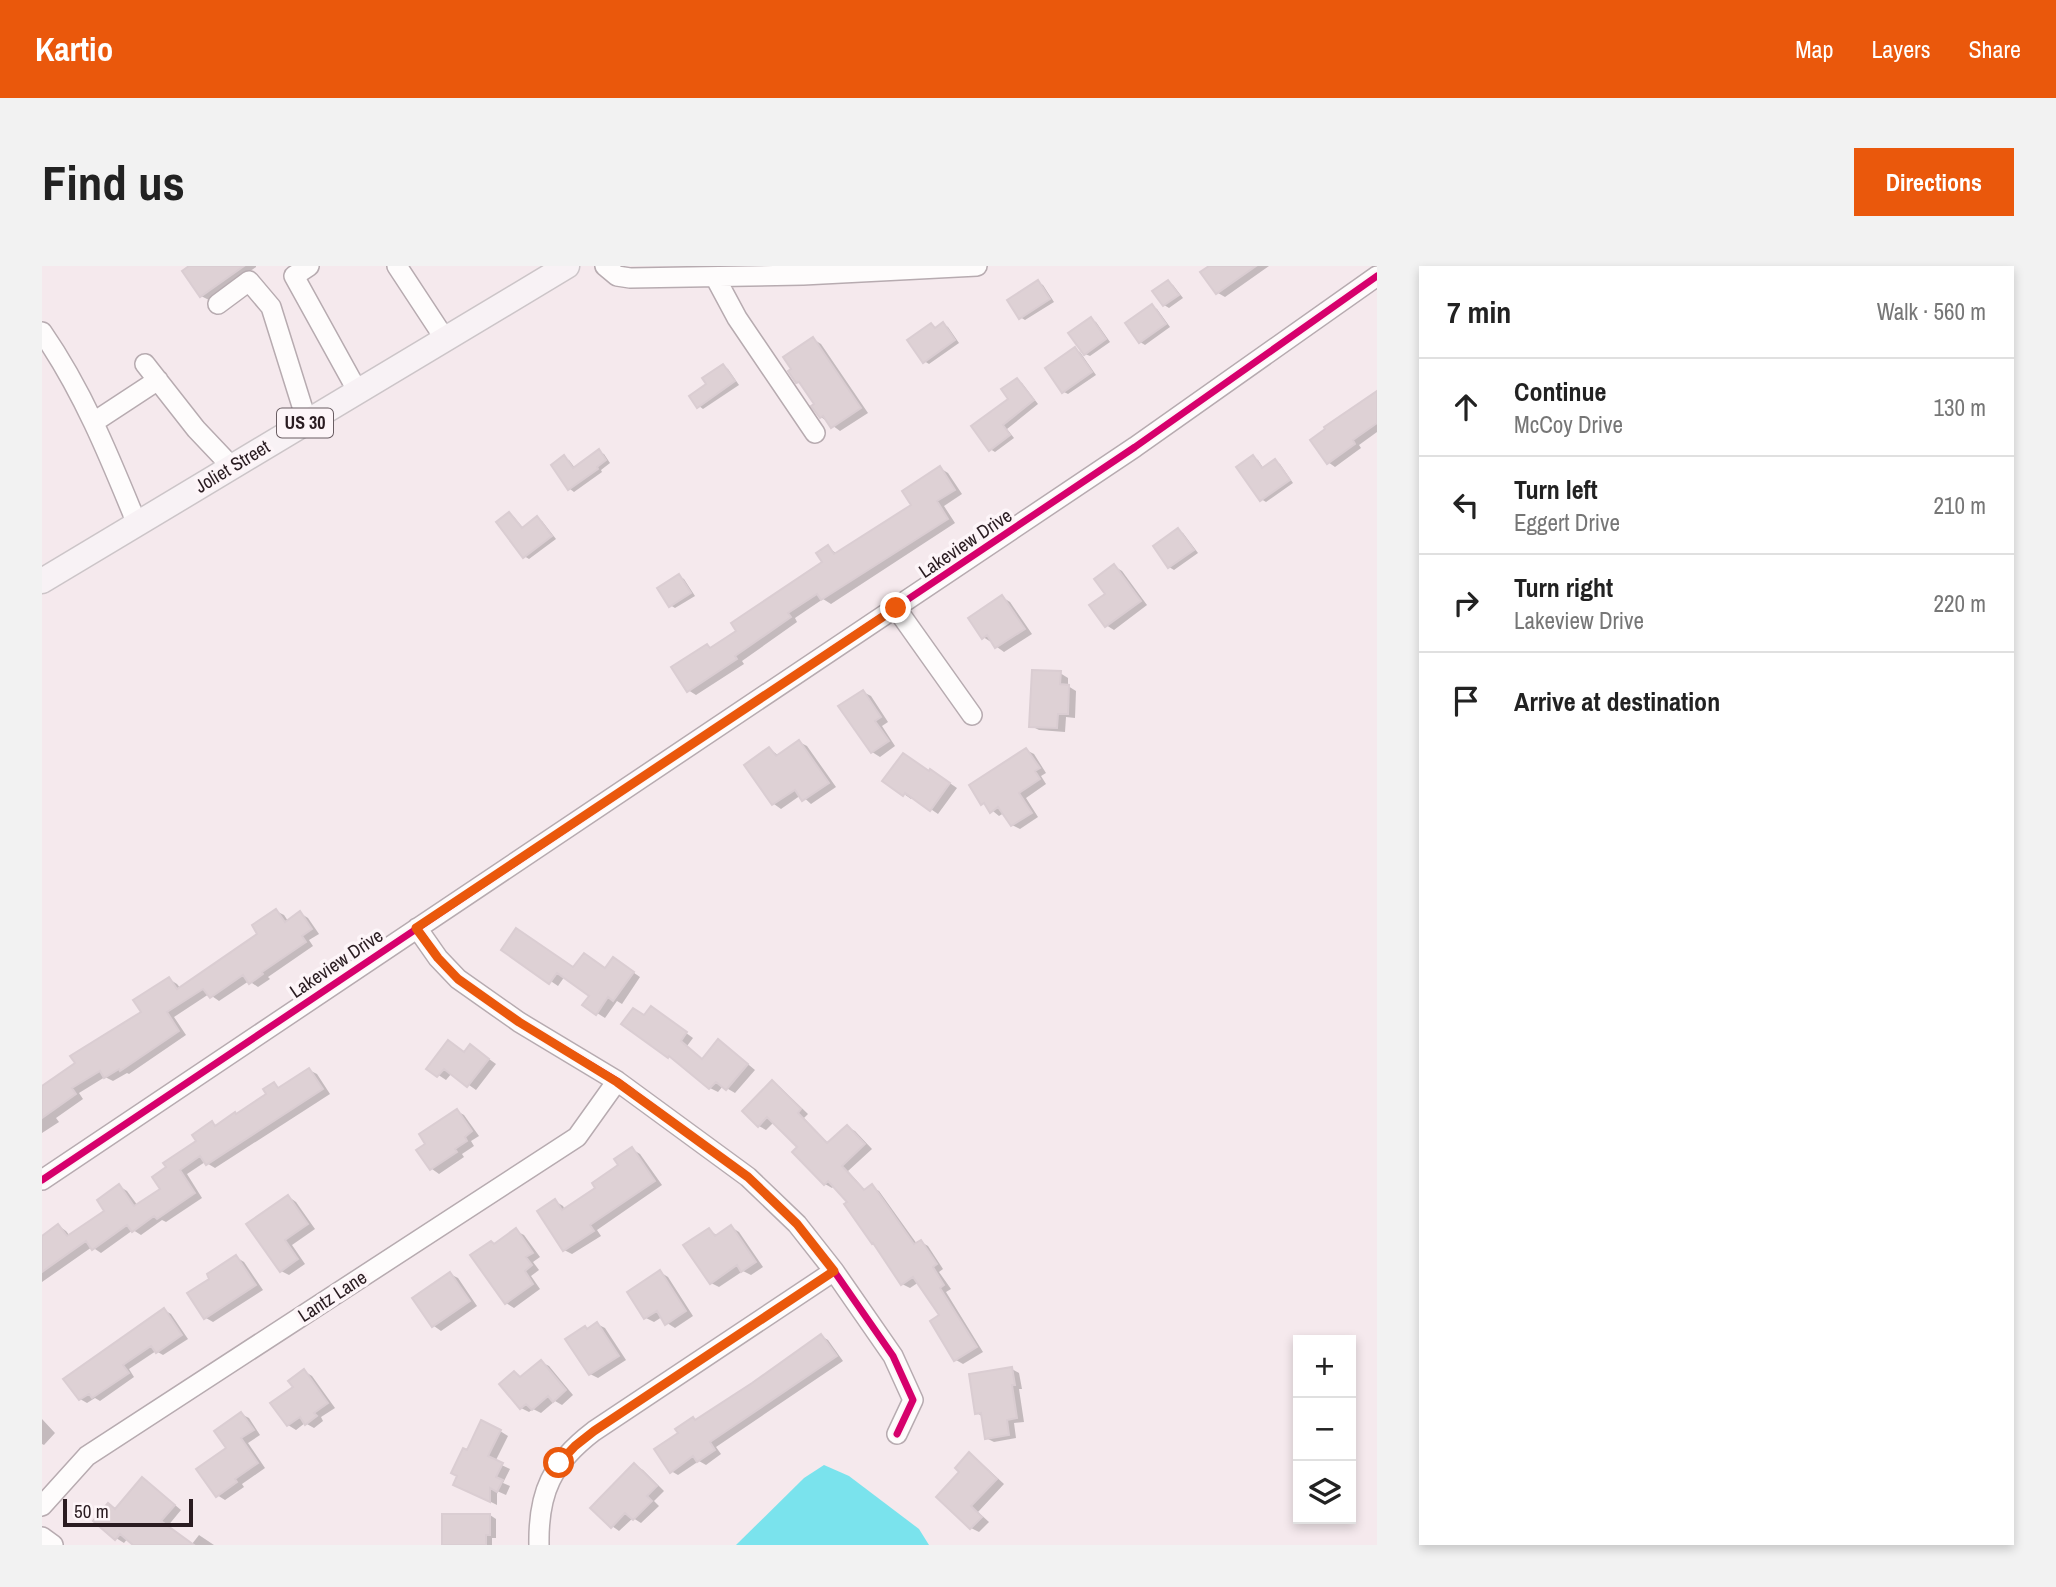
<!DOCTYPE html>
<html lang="en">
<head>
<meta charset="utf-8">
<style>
  body { margin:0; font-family:"Archivo Narrow",sans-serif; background:#f2f2f2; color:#222 }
  .controls { position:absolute; right:21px; bottom:21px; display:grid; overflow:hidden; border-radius:0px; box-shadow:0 4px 10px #0003 }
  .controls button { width:63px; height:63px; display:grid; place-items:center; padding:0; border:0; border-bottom:2px solid #e0e0e0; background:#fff; color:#222; font:35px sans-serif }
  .scale { position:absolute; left:21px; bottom:18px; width:130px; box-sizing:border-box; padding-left:7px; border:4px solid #2a1c21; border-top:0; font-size:19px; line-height:24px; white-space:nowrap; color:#2a1c21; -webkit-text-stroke:5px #fdf5f8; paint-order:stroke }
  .stop { position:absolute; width:21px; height:21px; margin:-16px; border:5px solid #ea580c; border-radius:50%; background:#fff }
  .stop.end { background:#ea580c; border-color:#fff; box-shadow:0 2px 7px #0008 }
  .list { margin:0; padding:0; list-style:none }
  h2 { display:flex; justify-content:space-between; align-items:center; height:91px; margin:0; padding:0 28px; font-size:30px }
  h2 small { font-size:23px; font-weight:400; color:#767676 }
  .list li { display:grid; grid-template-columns:46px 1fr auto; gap:21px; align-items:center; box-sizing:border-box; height:98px; padding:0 28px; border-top:2px solid #e0e0e0 }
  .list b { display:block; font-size:26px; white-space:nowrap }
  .list p { margin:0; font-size:23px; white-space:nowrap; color:#767676 }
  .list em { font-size:23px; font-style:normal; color:#767676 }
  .icon { flex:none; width:38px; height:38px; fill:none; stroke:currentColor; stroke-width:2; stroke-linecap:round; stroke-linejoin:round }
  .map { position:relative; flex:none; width:1335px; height:1279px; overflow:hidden; border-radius:0px }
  header { display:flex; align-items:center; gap:42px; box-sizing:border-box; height:98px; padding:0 35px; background:#ea580c; color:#fff }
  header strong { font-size:33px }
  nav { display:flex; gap:38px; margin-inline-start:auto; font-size:24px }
  .intro { display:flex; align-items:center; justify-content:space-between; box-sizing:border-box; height:168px; padding:0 42px }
  h1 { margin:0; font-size:49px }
  .button { padding:18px 32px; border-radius:0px; background:#ea580c; color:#fff; font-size:24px; font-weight:700 }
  main { display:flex; gap:42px; padding:0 42px }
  aside { flex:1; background:#fff; border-radius:0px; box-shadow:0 4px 10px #0003 }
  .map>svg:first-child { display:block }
  .water { fill:#7ae3ed }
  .shadow { fill:#0003 }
  .building { fill:#ded1d5; stroke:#dacdd2; stroke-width:2 }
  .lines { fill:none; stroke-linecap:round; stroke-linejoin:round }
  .minor-casing { stroke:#b7abb0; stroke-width:22 }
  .major-casing { stroke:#ccc5c8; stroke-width:27 }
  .minor { stroke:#fefcfc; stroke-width:19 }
  .major { stroke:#f8f2f5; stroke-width:24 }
  .cycleway-casing { stroke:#fdf5f8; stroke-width:11 }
  .cycleway { stroke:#d6006c; stroke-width:7 }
  .route { stroke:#ea580c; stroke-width:9 }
  .labels { text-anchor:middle; stroke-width:7; stroke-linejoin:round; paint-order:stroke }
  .shield { fill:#fdf5f8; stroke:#695d62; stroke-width:2 }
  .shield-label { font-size:18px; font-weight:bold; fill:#2a1c21 }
  .street-label { font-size:19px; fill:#2a1c21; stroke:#fdf5f8 }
</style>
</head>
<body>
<header>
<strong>Kartio</strong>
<nav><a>Map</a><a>Layers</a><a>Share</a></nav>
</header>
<div class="intro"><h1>Find us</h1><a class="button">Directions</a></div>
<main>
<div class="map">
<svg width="1335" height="1279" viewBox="0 0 1335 1279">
  <rect width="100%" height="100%" fill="#f5e9ed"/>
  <path class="water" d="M 782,1199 L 807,1210 L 877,1263 L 887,1279 L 694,1279 L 762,1212 Z"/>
  <path class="shadow" d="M 150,0 L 214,0 L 214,1 L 167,34 L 159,30 Z
    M 1169,0 L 1227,0 L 1183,31 L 1176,27 L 1161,6 Z
    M 996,16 L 1001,19 L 1012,36 L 983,54 L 978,51 Z
    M 1126,16 L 1131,19 L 1141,32 L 1127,42 L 1122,39 Z
    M 1110,40 L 1115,43 L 1128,61 L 1103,79 L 1098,76 Z
    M 1049,53 L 1054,56 L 1068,76 L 1048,90 L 1043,88 Z
    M 901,58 L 906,61 L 917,77 L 887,98 L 882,95 L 889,59 L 895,63 Z
    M 771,73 L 779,78 L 826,147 L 798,165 L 779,151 L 775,138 L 762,120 L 755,116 Z
    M 1033,83 L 1038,86 L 1054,109 L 1026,128 L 1022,126 Z
    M 681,100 L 686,103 L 697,119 L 661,143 L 657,140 L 666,118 Z
    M 975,114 L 980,117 L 996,138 L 965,163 L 972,172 L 953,186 L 948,183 Z
    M 1335,126 L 1335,166 L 1317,179 L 1319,182 L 1293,201 L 1286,196 Z
    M 557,186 L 562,188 L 568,197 L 559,204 L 560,206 L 532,226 L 528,223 L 522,192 L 527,194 L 533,202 Z
    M 1211,191 L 1216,194 L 1222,203 L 1233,195 L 1238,198 L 1251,217 L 1224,236 L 1219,233 Z
    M 898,202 L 906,207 L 920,228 L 902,240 L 913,257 L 789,338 L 781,333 L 753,352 L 755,356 L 700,395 L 702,398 L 654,429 L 646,424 L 665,380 L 670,382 L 696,365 L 782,296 L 786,281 L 795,288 L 871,239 Z
    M 468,248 L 472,251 L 482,263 L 496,253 L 500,255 L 514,273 L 487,293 L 482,290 Z
    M 1136,264 L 1141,267 L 1156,287 L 1132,304 L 1127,301 Z
    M 1072,300 L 1080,305 L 1105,339 L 1072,364 L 1064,359 Z
    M 637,310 L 642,313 L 653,330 L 633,342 L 628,339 Z
    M 960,331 L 968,336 L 990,368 L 962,386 L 955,381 L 950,375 L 949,376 L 941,371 Z
    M 1018,407 L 1026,412 L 1026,420 L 1034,425 L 1033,452 L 1024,451 L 1023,466 L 997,464 L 989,460 Z
    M 821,426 L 829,430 L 846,456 L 840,460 L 853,480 L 838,491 L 830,486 Z
    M 757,476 L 765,480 L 794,521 L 769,538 L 759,529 L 739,543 L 732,538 L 705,499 L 728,483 L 737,490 Z
    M 984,484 L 992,488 L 1004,507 L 999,510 L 1004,518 L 984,532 L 996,551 L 978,563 L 970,559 L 962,547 L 957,550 L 941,537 Z
    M 888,507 L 896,509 L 915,522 L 896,548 L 871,531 L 869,533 L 862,528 L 843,515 Z
    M 234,645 L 242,649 L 246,655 L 258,647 L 266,652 L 277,668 L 267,674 L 271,680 L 226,711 L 228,713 L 216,721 L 207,715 L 177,735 L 167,728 L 132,751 L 144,769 L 87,808 L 85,807 L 71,815 L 63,811 L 37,827 L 41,833 L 14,852 L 17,856 L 0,867 L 0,822 L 101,746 L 127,713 L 135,718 L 139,723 L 218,668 Z
    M 461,683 L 532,703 L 564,704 L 579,698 L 598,711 L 580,738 L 575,735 L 563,752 L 555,747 L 550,729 L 523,710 L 516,720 Z
    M 617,747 L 651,772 L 645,780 L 661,794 L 684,780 L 713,804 L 693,827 L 681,820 L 676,826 L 668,822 L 635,795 L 582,758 Z
    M 436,785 L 454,798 L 434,824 L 410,807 L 404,814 L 386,802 L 423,788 Z
    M 267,804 L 275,808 L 288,828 L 173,902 L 163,896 L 145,908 L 160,932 L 124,956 L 120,954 L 99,969 L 91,964 L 59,987 L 50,981 L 0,1016 L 0,972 L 17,960 L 24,965 L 28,970 L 65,945 L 77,920 L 85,925 L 96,940 L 120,924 L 170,857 L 175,860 L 226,829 L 232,818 L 239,823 Z
    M 731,817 L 738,821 L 766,848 L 762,852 L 787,878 L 805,861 L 813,865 L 830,883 L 806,905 L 824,925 L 830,921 L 837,925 L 875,978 L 879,976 L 886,980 L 901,1003 L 897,1006 L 909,1023 L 904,1026 L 941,1086 L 921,1098 L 914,1094 L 899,1050 L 877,1016 L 868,1022 L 860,1018 L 808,936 L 792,920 L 790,922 L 783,918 L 757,881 L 732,856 L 724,864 L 717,860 Z
    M 415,845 L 422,849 L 437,870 L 429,875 L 432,880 L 420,888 L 422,891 L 397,908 L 390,903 L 377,884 L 386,878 Z
    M 590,883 L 598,888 L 620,919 L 555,964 L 559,970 L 530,988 L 522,984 L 513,935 L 521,940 L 523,944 L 556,923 L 578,899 Z
    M 247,931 L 254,936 L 273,963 L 250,979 L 263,998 L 247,1009 L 239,1005 Z
    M 689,961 L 697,966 L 721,1001 L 709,1009 L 701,1005 L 677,1021 L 669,1017 L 667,964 L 676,970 Z
    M 474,965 L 482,969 L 498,991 L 491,996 L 497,1004 L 489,1010 L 498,1023 L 472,1042 L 464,1037 L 453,979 Z
    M 194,991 L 202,996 L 221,1024 L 171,1056 L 164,1052 L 170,1013 Z
    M 618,1006 L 626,1011 L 651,1050 L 633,1062 L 625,1057 L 620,1051 L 612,1056 L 604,1052 Z
    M 408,1008 L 416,1012 L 435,1040 L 399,1065 L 392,1060 L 373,1033 Z
    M 122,1044 L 129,1048 L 146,1073 L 121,1089 L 114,1085 L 87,1103 L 92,1111 L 58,1135 L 53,1132 L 45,1137 L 38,1133 Z
    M 555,1058 L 563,1062 L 584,1094 L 556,1112 L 548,1108 Z
    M 779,1070 L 786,1074 L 801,1095 L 674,1181 L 679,1188 L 664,1199 L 657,1195 L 636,1209 L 629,1205 L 654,1155 Z
    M 499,1096 L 507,1100 L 531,1129 L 520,1139 L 513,1135 L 499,1147 L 491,1143 L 487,1146 L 479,1142 L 472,1107 L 481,1112 Z
    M 970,1103 L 977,1107 L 980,1123 L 977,1123 L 982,1156 L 972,1157 L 974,1172 L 952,1176 L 944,1172 L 941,1151 L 935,1147 Z
    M 262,1105 L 270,1110 L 293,1142 L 279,1151 L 281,1155 L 272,1162 L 263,1157 L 254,1164 L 246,1159 L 253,1122 Z
    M 199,1148 L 207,1152 L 218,1169 L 206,1177 L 223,1202 L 200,1218 L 202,1221 L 183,1234 L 175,1229 Z
    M 0,1153 L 13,1167 L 2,1179 L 0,1178 Z
    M 458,1165 L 466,1170 L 453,1196 L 468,1203 L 461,1217 L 468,1220 L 464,1229 L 455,1225 L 455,1239 L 421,1222 Z
    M 927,1189 L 935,1193 L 962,1218 L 936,1246 L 947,1256 L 937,1266 L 929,1262 L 896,1231 L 920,1206 Z
    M 593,1199 L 601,1204 L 622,1225 L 612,1235 L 617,1240 L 599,1257 L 591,1252 L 577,1265 L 570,1260 Z
    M 108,1218 L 139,1244 L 125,1261 L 150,1278 L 157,1269 L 172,1279 L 94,1279 L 86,1272 L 82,1277 L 74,1272 L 74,1244 Z
    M 448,1249 L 454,1253 L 454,1272 L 450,1272 L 450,1279 L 402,1279 Z"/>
  <path class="building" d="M 147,0 L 202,0 L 158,31 L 140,5 Z
    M 1167,0 L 1214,0 L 1174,28 L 1158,6 Z
    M 996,14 L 1008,33 L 977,53 L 965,34 Z
    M 1126,14 L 1137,29 L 1121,40 L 1110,25 Z
    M 1110,38 L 1124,58 L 1097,77 L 1083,57 Z
    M 1049,51 L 1064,73 L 1042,89 L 1026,67 Z
    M 901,56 L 913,74 L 881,97 L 865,74 L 889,57 L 893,62 Z
    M 771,71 L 819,142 L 789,162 L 781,150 L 778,152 L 769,140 L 772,138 L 757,116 L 754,117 L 746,105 L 749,103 L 741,91 Z
    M 1033,81 L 1050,106 L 1020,127 L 1003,102 Z
    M 681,98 L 693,115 L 655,142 L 647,130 L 664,118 L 660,112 Z
    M 975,112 L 992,134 L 961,159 L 968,169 L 947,185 L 929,160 L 966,133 L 959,123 Z
    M 1335,125 L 1335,157 L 1311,174 L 1313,178 L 1285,198 L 1268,174 L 1283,163 L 1282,161 Z
    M 557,183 L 564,194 L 555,201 L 556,203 L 526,224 L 509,199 L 522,189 L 531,202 Z
    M 1211,189 L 1220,202 L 1233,193 L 1248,214 L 1218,235 L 1194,201 Z
    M 898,200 L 913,224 L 895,235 L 906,253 L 779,334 L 775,328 L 746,347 L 749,351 L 693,390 L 695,393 L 645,426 L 629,401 L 665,378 L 668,382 L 694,365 L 689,357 L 780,296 L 774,287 L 786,279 L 792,288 L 869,239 L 860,225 Z
    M 467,246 L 480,262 L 495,250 L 510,270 L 481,292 L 454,256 Z
    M 1136,262 L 1152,284 L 1126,302 L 1111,280 Z
    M 1072,298 L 1099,335 L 1063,361 L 1047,339 L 1063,328 L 1052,313 Z
    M 637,308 L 649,327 L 627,341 L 615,322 Z
    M 960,329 L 983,363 L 953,382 L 945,369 L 940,373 L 926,352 Z
    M 990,404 L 1019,405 L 1018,418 L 1027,419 L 1026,448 L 1016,448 L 1015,462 L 987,461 Z
    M 821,424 L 839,451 L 833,455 L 847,475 L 829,487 L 796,440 Z
    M 757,474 L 787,517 L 760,535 L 753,524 L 730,539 L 702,499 L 727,481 L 734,490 Z
    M 984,482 L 998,502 L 993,505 L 998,513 L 977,527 L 990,547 L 969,560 L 956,541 L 948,547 L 942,537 L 939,539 L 927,519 Z
    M 861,487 L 887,505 L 888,503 L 908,517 L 888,545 L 863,527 L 861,530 L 840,515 Z
    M 234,643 L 243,656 L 258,645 L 270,663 L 260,670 L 264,676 L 220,706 L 221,708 L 207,718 L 201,709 L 168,732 L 161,723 L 125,746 L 137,765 L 78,805 L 77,803 L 62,812 L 58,805 L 30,822 L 34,828 L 0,852 L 0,820 L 33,797 L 28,790 L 99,746 L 91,734 L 127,711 L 135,723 L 215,668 L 210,659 Z
    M 474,662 L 531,701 L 542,687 L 563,702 L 571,691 L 592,706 L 571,735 L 566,731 L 554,749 L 540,739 L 547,730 L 515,707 L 507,718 L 459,684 Z
    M 609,740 L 645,766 L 639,775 L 660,793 L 676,773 L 706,798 L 684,824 L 674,816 L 667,823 L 627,790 L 626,792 L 579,758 L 591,742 L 602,749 Z
    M 406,774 L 422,786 L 428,778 L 447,793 L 425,821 L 402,803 L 395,811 L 384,803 Z
    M 267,802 L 281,823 L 164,899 L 158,890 L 138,904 L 153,927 L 115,953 L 112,950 L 90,966 L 85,959 L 50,984 L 44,975 L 0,1006 L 0,970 L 16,958 L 25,970 L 62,945 L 55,934 L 77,918 L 92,940 L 118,923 L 110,911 L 124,901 L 121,897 L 154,875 L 150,869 L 170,855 L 173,860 L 193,846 L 194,848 L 224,828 L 221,823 L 232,816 L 236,822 Z
    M 730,814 L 759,843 L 756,847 L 785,877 L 805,859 L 823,878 L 800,900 L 822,924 L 830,918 L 872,978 L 879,974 L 895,998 L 891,1001 L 902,1019 L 898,1022 L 935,1081 L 912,1095 L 888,1055 L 897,1049 L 871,1011 L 859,1019 L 831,977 L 830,978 L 802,938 L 805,936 L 786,915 L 782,919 L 750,886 L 755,881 L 725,851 L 716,861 L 700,845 Z
    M 415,843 L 430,865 L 423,871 L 425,875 L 413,883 L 415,886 L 388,904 L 374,884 L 383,878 L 377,868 Z
    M 590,881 L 613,915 L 548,959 L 552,965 L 521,985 L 495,945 L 513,933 L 520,944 L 553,922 L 550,917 L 576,899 L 572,893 Z
    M 246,929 L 266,958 L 243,974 L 256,993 L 238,1006 L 204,958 Z
    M 689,959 L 714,996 L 699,1006 L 695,999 L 668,1018 L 641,979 L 667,962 L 673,970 Z
    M 474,962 L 491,987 L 484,991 L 490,999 L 483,1005 L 491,1018 L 463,1038 L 428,989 L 449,975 L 452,978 Z
    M 194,989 L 214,1019 L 162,1053 L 145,1027 L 167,1013 L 165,1008 Z
    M 618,1004 L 644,1045 L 623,1059 L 615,1045 L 602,1053 L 585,1026 Z
    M 408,1006 L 428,1035 L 390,1061 L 370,1032 Z
    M 122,1042 L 140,1069 L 114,1087 L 109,1080 L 81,1099 L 87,1107 L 50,1132 L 47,1128 L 37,1134 L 21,1113 Z
    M 555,1056 L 577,1090 L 547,1109 L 523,1073 L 543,1060 L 545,1063 Z
    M 779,1068 L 795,1090 L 668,1176 L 673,1184 L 655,1196 L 651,1190 L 628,1207 L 612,1183 L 636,1167 L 633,1163 L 651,1151 L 653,1154 L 710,1117 Z
    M 499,1094 L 524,1124 L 511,1136 L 506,1130 L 490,1144 L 484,1138 L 478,1143 L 457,1118 L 472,1105 L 478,1111 Z
    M 970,1101 L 973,1119 L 970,1119 L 975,1152 L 965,1154 L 967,1169 L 943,1173 L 939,1147 L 933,1148 L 927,1108 Z
    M 262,1103 L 286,1137 L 272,1147 L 275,1150 L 263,1159 L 258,1151 L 245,1160 L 228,1137 L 251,1121 L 246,1115 Z
    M 199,1146 L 212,1164 L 199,1172 L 216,1197 L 193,1213 L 195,1216 L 174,1231 L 154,1203 L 184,1182 L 172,1165 Z
    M 439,1154 L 459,1164 L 446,1190 L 461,1197 L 454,1211 L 461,1214 L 455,1226 L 448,1222 L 448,1236 L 411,1219 L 415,1210 L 409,1207 L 421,1182 L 425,1184 Z
    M 927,1186 L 955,1213 L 929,1240 L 940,1251 L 928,1263 L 894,1231 L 917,1206 L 913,1202 Z
    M 592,1197 L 615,1220 L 605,1230 L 610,1235 L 591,1254 L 583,1247 L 569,1262 L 548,1242 Z
    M 100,1211 L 133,1239 L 119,1255 L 152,1279 L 91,1279 L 78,1268 L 73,1274 L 51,1255 L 66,1237 L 73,1243 Z
    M 400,1248 L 448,1248 L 448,1269 L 444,1269 L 444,1279 L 400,1279 Z"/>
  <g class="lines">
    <g class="minor-casing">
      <path id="minor" d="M 267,0 L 252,10 L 316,126
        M 355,0 L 403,73
        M 563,0 L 575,10 L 588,12 L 761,9 L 935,0
        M 673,11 L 695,52 L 773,167
        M 176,38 L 207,15 L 229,41 L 265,156
        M 0,66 C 41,125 68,192 95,258
        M 103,98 L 154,163 L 190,201
        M 52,156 L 116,114
        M 854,342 L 930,449
        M 375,662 L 396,692 L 416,713 L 477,756 L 575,815 L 706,911 L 755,958 L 792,1005 L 851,1090 L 871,1134 L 855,1168
        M 0,914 L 1093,181 L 1335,10
        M 0,1240 L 45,1190 L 535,871 L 575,815
        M 0,1271 L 11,1279
        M 497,1279 C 496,1226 510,1197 552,1165 L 792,1005"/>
    </g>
    <g class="major-casing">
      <path id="major" d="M 0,315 L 525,0"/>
    </g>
    <use href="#minor" class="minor"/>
    <use href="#major" class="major"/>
    <g class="cycleway-casing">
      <path id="cycleway" d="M 375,662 L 396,692 L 416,713 L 477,756 L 575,815 L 706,911 L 755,958 L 792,1005 L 851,1090 L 871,1134 L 855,1168
        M 0,914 L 1093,181 L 1335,10"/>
    </g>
    <use href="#cycleway" class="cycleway"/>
  </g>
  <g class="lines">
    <path class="route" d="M 517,1197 L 533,1180 L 552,1165 L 792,1005 L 755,958 L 706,911 L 575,816 L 477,756 L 416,713 L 396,692 L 374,662 L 854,342"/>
  </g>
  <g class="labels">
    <rect class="shield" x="235" y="142.5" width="56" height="29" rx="5"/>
    <g class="shield-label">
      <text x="263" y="163">US 30</text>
    </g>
    <g class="street-label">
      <text transform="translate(190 200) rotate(-31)" y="7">Joliet Street</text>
      <text transform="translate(923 277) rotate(-34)" y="7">Lakeview Drive</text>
      <text transform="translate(294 697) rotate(-34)" y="7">Lakeview Drive</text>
      <text transform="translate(290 1030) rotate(-33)" y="7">Lantz Lane</text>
    </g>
  </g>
</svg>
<div class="controls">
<button>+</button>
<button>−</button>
<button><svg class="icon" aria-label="layers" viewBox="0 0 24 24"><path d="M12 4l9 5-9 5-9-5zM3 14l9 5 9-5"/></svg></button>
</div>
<div class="scale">50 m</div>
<div class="stop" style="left:517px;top:1197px"></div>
<div class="stop end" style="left:854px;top:342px"></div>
</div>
<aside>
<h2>7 min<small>Walk · 560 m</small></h2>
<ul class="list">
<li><svg class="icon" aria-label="ahead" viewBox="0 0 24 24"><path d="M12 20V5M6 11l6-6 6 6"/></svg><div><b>Continue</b><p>McCoy Drive</p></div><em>130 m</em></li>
<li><svg class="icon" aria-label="left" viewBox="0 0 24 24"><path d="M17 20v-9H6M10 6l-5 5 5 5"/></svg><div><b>Turn left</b><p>Eggert Drive</p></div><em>210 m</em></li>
<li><svg class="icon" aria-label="right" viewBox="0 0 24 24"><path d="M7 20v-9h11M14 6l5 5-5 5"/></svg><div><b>Turn right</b><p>Lakeview Drive</p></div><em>220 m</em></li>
<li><svg class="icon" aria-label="arrive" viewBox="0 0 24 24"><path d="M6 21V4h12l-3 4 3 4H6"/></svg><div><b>Arrive at destination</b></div></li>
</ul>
</aside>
</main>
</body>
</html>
